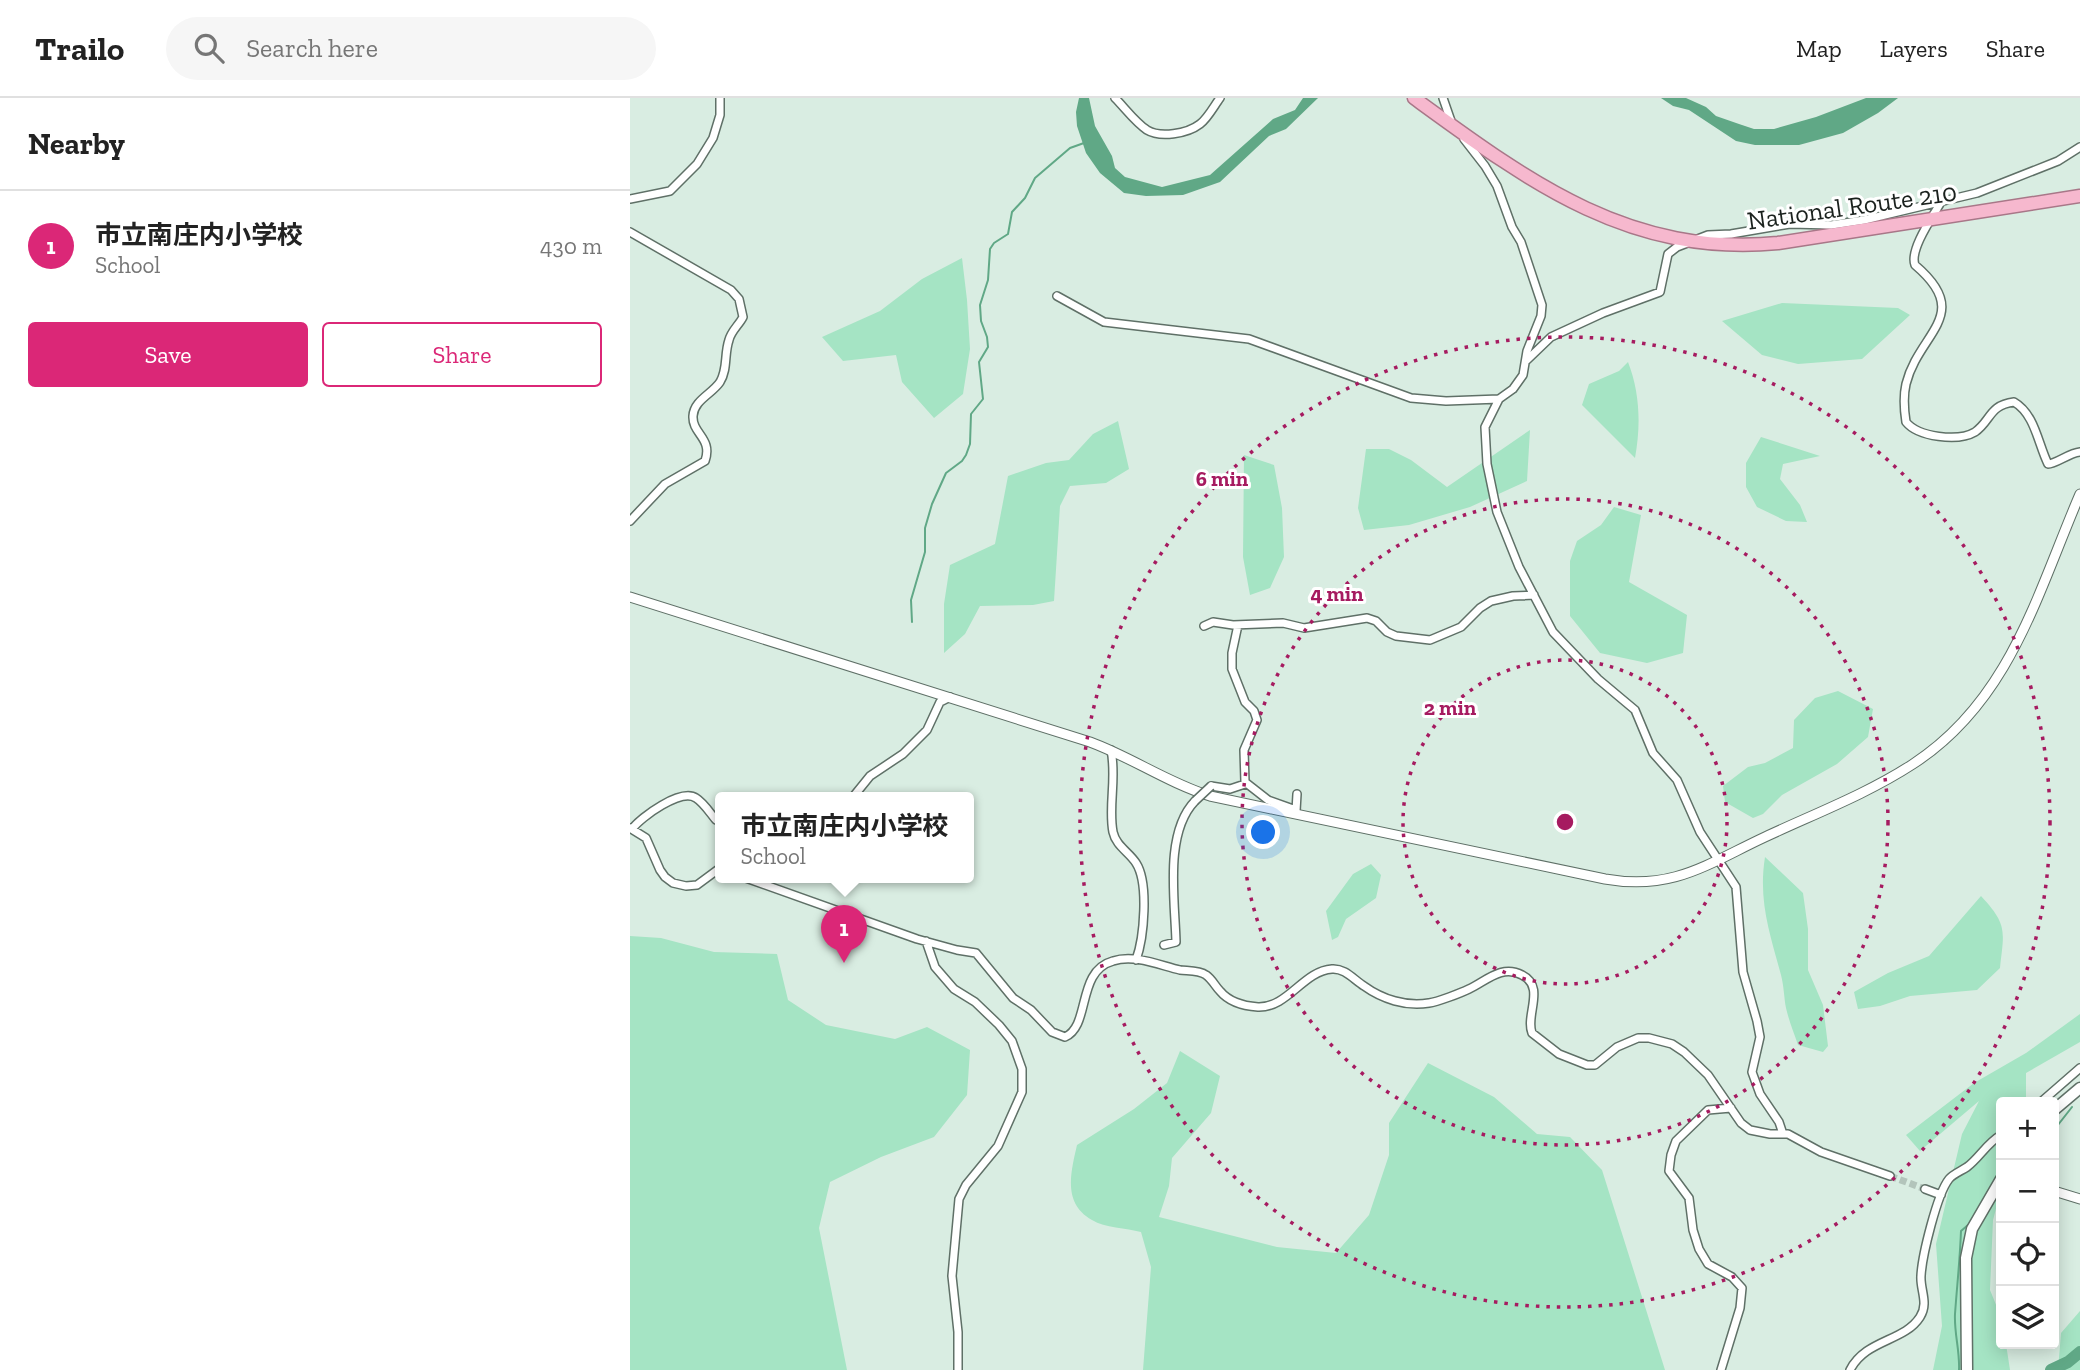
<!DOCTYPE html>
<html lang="en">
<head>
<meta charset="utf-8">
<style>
  body { margin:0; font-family:"Zilla Slab","Noto Sans JP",serif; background:#f6f6f6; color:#222 }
  .controls { position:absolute; right:21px; bottom:21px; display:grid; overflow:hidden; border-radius:7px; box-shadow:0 4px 18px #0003 }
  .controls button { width:63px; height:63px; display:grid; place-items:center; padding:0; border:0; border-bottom:2px solid #e0e0e0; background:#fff; color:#222; font:35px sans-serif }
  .you { position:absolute; left:634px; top:735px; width:24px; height:24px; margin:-18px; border:5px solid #fff; border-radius:50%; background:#1a73e8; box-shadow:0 0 0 10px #1a73e833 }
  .badge { display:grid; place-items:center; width:46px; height:46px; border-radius:50%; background:#db2777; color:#fff; font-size:23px; font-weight:700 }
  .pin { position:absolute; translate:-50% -58px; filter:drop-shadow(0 2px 4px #0008) }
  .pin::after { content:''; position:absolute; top:37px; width:24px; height:21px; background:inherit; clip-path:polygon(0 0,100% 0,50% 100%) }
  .popup { position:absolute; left:85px; top:694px; width:259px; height:91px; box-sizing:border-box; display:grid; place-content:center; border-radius:7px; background:#fff; filter:drop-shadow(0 2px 5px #0005); font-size:23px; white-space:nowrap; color:#767676 }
  .popup b { font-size:26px; color:#222 }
  .popup::after { content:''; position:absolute; left:50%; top:100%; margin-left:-14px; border:14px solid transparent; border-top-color:#fff }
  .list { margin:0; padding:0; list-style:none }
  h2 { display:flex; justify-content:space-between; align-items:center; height:91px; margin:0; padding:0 28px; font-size:30px }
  h2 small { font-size:23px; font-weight:400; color:#767676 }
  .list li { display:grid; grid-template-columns:46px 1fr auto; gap:21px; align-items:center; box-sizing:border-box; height:112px; padding:0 28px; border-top:2px solid #e0e0e0 }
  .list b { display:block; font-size:26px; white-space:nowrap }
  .list p { margin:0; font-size:23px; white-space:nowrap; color:#767676 }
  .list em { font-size:23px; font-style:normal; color:#767676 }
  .actions { display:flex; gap:14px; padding:21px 28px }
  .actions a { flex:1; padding:16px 0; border:2px solid #db2777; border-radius:7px; text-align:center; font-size:24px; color:#db2777 }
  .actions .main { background:#db2777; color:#fff }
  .icon { flex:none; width:38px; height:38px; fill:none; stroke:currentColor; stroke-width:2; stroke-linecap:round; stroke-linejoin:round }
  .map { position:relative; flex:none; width:1450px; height:1272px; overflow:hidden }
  header { display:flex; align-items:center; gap:42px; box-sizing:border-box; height:98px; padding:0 35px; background:#fff; border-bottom:2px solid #e0e0e0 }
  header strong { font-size:33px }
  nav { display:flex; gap:38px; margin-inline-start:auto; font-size:24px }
  .search { width:490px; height:63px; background:#f6f6f6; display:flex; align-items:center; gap:18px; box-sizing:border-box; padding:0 24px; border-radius:38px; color:#767676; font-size:26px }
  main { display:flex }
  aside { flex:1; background:#fff }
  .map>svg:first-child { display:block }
  .green { fill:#a5e4c4 }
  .water { fill:#60a886 }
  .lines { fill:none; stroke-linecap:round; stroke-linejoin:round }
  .stream { stroke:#60a886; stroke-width:2 }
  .river { stroke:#60a886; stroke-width:12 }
  .minor-tunnel { stroke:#b3c4bb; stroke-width:7; stroke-dasharray:7 3.5; stroke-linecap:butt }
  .minor-casing { stroke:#5f7067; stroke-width:10 }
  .tertiary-casing { stroke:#5f7067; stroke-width:11 }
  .secondary-casing { stroke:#5f7067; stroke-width:13 }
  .trunk-casing { stroke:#a87788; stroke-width:15 }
  .minor { stroke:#fff; stroke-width:7 }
  .tertiary { stroke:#fff; stroke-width:9 }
  .secondary { stroke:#fff; stroke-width:10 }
  .trunk { stroke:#f6b8ce; stroke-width:12 }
  .minor-bridge-casing { stroke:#5f7067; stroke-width:10; stroke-linecap:butt }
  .minor-bridge { stroke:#fff; stroke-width:7 }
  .ring { fill:none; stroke:#a61b60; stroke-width:3.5; stroke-dasharray:3.5 7 }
  .labels { text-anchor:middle; stroke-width:6; stroke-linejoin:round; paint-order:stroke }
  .street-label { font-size:26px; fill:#1a211d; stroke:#fff }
  .centre { fill:#a61b60; stroke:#fff; stroke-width:3.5 }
  .ring-label { font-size:21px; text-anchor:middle; font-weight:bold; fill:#a61b60; stroke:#fff; stroke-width:6; stroke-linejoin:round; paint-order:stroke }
</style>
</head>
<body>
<header>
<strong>Trailo</strong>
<div class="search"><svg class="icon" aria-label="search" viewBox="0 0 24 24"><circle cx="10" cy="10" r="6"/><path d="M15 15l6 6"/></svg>Search here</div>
<nav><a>Map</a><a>Layers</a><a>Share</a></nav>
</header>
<main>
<aside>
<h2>Nearby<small></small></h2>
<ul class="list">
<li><span class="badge">1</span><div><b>市立南庄内小学校</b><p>School</p></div><em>430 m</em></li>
</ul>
<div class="actions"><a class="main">Save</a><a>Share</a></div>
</aside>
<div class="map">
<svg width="1450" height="1272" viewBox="0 0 1450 1272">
  <rect width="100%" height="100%" fill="#d9ede2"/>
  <path class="green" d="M 332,160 L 337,202 L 340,251 L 333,296 L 304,320 L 272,284 L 266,257 L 213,263 L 192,239 L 250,213 L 292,181 Z
    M 1152,205 L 1268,210 L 1280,217 L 1232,261 L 1168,266 L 1132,257 L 1092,223 Z
    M 998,264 C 1010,295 1011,327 1005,360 L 952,307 L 959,286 L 989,273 Z
    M 488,323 L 499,371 L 476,385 L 440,388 L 430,408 L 424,503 L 403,507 L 350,508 L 335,536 L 314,555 L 314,506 L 320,467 L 365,446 L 378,378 L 416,365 L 439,362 L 463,336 Z
    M 900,332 L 897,383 L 840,409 L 779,427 L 734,432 L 728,410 L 736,351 L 759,351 L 781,362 L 817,389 Z
    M 1131,339 L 1190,358 L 1153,366 L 1150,381 L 1170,407 L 1177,424 L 1156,423 L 1127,409 L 1116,389 L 1116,365 Z
    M 614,357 L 644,367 L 652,410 L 654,459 L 640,490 L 620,497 L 613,459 Z
    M 984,409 L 1011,417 L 999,484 L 1057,517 L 1053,555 L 1017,565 L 970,555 L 940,518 L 940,463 L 947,443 L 971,427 Z
    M 1208,593 L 1243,611 L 1238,639 L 1207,666 L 1152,697 L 1133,716 L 1123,720 L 1095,704 L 1093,688 L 1118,669 L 1135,665 L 1163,650 L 1164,622 L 1185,600 Z
    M 1135,759 L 1173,795 L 1178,831 L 1178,872 L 1193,907 L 1198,948 L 1193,954 L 1168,947 C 1164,935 1159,923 1156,910 C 1154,900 1154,888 1151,877 C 1140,836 1128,803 1135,759 Z
    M 741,766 L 751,777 L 746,800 L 716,821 L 708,839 L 702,842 L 696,813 L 723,776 Z
    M 1351,798 C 1378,827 1374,833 1370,870 L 1347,892 L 1280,898 L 1250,908 L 1228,911 L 1224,894 L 1258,875 L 1299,858 Z
    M 0,838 L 31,840 L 84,854 L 147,856 L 158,902 L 196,927 L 265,941 L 297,929 L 340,952 L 337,997 L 304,1039 L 251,1059 L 200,1084 L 189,1130 L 217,1272 L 0,1272 Z
    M 1450,916 L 1450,944 L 1396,975 L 1396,1004 L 1371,1004 L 1371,1092 L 1363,1122 L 1360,1192 L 1371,1219 L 1371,1246 L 1376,1246 L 1380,1272 L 1303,1272 L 1312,1228 L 1306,1146 L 1332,1036 L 1349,1003 L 1290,1053 L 1276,1037 L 1344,985 L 1396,955 Z
    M 550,953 L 590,978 L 581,1015 L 542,1060 L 539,1088 L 529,1119 L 647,1149 L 706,1155 L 739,1117 L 759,1057 L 759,1025 L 798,965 L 864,999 L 907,1036 L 940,1039 L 972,1072 L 1035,1272 L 513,1272 L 521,1169 L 511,1134 C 496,1130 475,1130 462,1122 C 432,1105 441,1074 447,1047 L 504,1011 L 537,985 Z
    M 1450,1213 L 1450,1272 L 1428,1272 L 1431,1235 Z"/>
  <path class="water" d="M 449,0 L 459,0 L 465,28 L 482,58 L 485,70 L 495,79 L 532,89 L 580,77 L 643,21 L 665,12 L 673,0 L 688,0 L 656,31 L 639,38 L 590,84 L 553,97 L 516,98 L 494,95 L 470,75 L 456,55 L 447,28 L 446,14 Z
    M 1031,0 L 1056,0 L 1076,9 L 1086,18 L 1109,26 L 1124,31 L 1144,31 L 1186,19 L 1236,0 L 1268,0 L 1248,15 L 1213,35 L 1169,47 L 1125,47 L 1106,43 L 1059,12 L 1043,8 Z"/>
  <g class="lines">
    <path class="stream" d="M 282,524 L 281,502 L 295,454 L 295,430 L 302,406 L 316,375 L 332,363 L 336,357 L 340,346 L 341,316 L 353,301 L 349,264 L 358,249 L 357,239 L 351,223 L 350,207 L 358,182 L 360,151 L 364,145 L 378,136 L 382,114 L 395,100 L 405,80 L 440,50 L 454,45
      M 1424,1032 L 1442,1009
      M 1363,1104 L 1371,1095
      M 1329,1272 C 1330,1253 1324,1235 1325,1216 C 1327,1188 1330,1161 1331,1133 L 1338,1127"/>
    <path class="river" d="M 1421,1272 L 1438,1264 L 1450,1254"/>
    <path class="minor-tunnel" d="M 1260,1078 L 1295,1091"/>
    <g class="minor-casing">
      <path id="minor" d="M 485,0 C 495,10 505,24 517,32 C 530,40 557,36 570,26 C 578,20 584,8 590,0
        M 813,0 L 822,26
        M 0,101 L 40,93 L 67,66 L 83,40 L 90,17 L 90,0
        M 1311,104 C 1303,118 1279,152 1285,167 C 1344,217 1289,234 1276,286 C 1273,299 1274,311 1276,324 C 1288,339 1328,344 1345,334 C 1361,323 1359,307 1384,304 C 1405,316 1408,346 1418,366 C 1426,366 1439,355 1450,354
        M 0,134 L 101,192 L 109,201 L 113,219 C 109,227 101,233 99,242 C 94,256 98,271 90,284 C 82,296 64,302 63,318 C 62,336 83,340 75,363 L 35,386 L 0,423
        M 427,198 L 474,224 L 619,241 L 781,300 L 816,303 L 869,301 L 883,291 L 893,277 L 897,253 L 911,218 L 912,207 L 891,144 L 882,129 L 867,88 L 855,68 L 834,41
        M 897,262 L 921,239 L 973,215 L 1030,194 L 1038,156 L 1047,149 L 1078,137 L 1101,136 L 1160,126 L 1201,127 L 1234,122 L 1347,95 L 1428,63 L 1450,49
        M 869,301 L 855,329 L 857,366 L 867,414 L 889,469 L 923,534 L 968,581 L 1005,612 L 1023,655 L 1047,682 L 1070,734 L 1106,789 L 1113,874 L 1127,923 L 1130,939 L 1122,974 L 1130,996 L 1149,1024 L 1153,1036
        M 608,527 L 602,555 L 602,571 L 615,604 L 624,613 L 627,622 L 614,652 L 615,684 L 638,702 L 666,712
        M 574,528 L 583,524 L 603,527 L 653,525 L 674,530 L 737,520 L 746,523 L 757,534 L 766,538 L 800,542 L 831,529 L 850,510 L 861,503 L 883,498 L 904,497
        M 481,652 C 487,680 478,708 483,734 C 486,748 499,754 506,765 C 519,785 514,840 506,862
        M 581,688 L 600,691 L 615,686
        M 223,699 L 240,678 L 273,656 L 297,632 L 310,604 L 320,599
        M 666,713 L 667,696
        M 0,730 L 16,740 L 30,772 L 35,779 L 43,785 L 56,788 L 67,787 L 90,770
        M 2,731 C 11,719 51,690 66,700 C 74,705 80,715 86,722 L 90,722
        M 113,779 L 287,841 L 327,852 L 346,855 L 383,900 L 401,912 L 422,934 L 435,939 C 461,928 446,873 483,863 C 504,856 529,867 550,872 C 558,873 569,872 576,877 C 582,881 585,888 590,893 C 599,904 614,908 628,909 C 658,910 673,873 702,871 C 715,870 724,882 734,888 C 752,901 776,909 799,905 C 807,904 831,895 839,891 C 856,883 872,866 892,877 C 916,889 895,917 902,935 L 929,956 L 957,967 L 965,967 L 987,949 L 1008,940 L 1019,940 L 1042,946 L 1054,954 L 1078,977 L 1111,1025 L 1120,1032 L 1140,1036 L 1158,1036 L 1191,1054 L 1260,1078
        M 296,843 L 305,869 L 324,891 L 345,904 L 369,927 L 382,943 L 392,971 L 392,994 L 368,1048 L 336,1087 L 329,1101 L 322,1178 L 328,1234 L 328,1272
        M 534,847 L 546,844 C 545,802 534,735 565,703
        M 1411,1004 L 1450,970
        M 1295,1091 L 1311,1097
        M 1091,1272 L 1110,1210 L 1112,1190 L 1102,1179 L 1078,1166 L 1069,1151 L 1063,1132 L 1059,1100 L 1039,1073 L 1041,1057 L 1046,1043 L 1078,1012 L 1101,1010
        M 1220,1272 C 1236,1241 1274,1244 1290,1219 C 1299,1205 1290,1192 1291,1178 C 1292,1158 1307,1096 1319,1081 C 1323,1076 1331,1073 1337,1069 C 1350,1059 1357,1045 1371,1037"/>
    </g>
    <g class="tertiary-casing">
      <path id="tertiary" d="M 0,499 L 460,644 C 501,659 538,685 580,698 L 975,781 C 1043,793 1077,766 1135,739 C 1184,716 1237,696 1283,666 C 1380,603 1407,496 1450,396
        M 1424,1093 L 1450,1101"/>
    </g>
    <g class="secondary-casing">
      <path id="secondary" d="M 1424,1012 L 1450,990
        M 1337,1272 L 1336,1160 L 1342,1131 L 1371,1081"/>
    </g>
    <g class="trunk-casing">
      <path id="trunk" d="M 784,0 C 898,83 999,159 1148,145 L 1450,98"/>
    </g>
    <use href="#minor" class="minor"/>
    <use href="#tertiary" class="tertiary"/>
    <use href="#secondary" class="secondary"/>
    <use href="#trunk" class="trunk"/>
    <g class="minor-bridge-casing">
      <path id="minor-bridge" d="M 565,703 L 581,688"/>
    </g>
    <use href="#minor-bridge" class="minor-bridge"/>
  </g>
  <g class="ring">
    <circle cx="935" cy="724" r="162"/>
    <circle cx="935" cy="724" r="323"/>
    <circle cx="935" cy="724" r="485"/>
  </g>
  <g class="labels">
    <g class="street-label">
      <text transform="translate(1222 108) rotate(-8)" y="9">National Route 210</text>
    </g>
  </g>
  <circle cx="935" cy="724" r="10" class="centre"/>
  <g class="ring-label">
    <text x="592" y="388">6 min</text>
    <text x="707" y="503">4 min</text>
    <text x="820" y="617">2 min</text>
  </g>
</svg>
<div class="controls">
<button>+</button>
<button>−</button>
<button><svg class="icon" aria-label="locate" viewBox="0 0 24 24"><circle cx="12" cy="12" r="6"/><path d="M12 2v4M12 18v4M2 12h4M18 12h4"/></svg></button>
<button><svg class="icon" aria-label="layers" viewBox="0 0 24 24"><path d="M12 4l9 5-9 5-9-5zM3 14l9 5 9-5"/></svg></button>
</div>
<div class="you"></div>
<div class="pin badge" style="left:214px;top:865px">1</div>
<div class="popup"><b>市立南庄内小学校</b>School</div>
</div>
</main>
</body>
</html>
